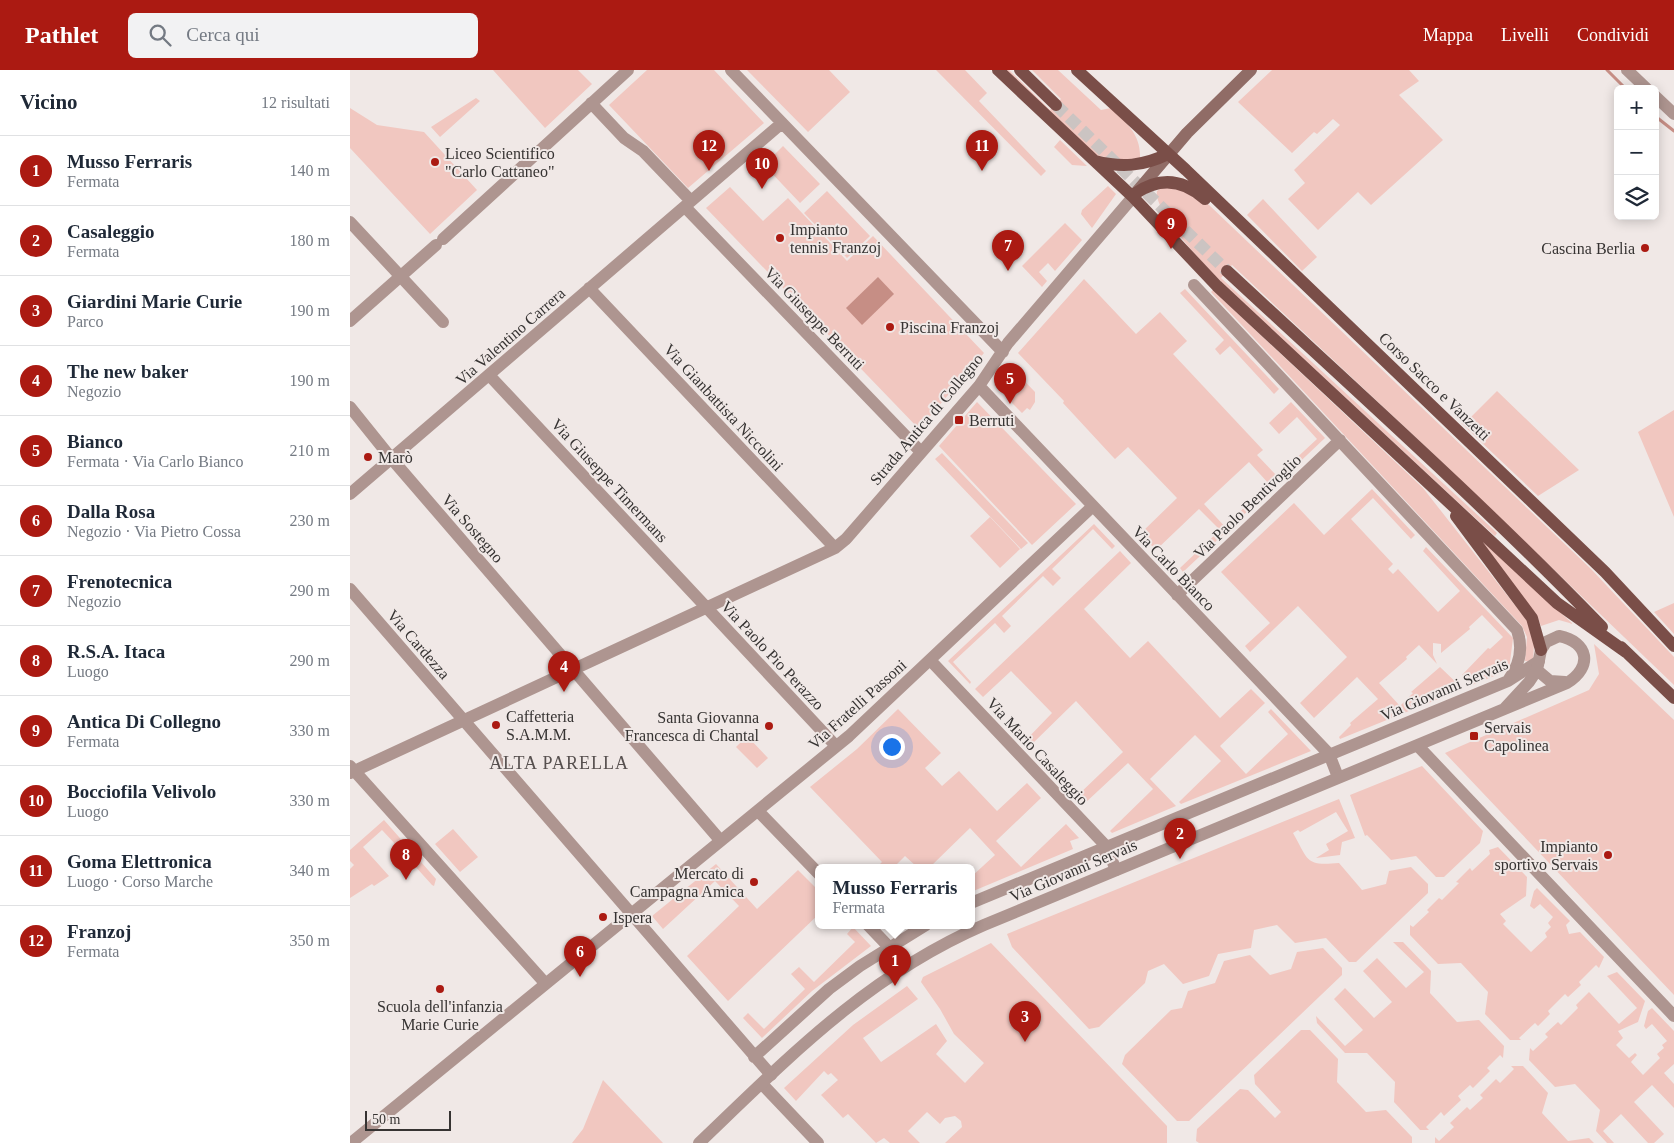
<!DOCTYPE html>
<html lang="it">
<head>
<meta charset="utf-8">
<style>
  body { margin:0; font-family:Georgia,serif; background:#f2f2f3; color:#1f2937 }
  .controls { position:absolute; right:15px; top:15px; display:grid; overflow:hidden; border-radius:8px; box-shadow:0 2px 12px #0003 }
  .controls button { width:45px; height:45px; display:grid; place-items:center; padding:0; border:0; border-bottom:1px solid #e0e1e3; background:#fff; color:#1f2937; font:25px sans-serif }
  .scale { position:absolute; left:15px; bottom:12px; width:86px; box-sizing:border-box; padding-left:5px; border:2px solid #363332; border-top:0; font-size:14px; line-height:18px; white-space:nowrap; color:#363332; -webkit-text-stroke:4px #f0e8e6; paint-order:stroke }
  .you { position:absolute; left:541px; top:676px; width:18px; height:18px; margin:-12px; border:4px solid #fff; border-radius:50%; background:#1a73e8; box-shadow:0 0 0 8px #1a73e833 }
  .badge { display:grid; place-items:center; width:32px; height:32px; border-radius:50%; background:#ab1a12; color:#fff; font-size:16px; font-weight:700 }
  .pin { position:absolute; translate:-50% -41px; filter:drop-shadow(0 1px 2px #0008) }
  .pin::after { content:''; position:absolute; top:26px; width:18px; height:15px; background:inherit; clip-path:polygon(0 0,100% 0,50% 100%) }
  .popup { position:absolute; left:465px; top:794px; width:160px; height:65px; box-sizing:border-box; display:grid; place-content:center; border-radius:8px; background:#fff; filter:drop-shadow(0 1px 4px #0005); font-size:16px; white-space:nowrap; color:#747a83 }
  .popup b { font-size:19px; color:#1f2937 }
  .popup::after { content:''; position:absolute; left:50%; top:100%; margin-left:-10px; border:10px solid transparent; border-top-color:#fff }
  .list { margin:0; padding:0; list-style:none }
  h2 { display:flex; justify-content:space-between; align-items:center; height:65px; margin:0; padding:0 20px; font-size:21px }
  h2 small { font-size:16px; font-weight:400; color:#747a83 }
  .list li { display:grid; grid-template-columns:32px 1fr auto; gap:15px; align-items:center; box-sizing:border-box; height:70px; padding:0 20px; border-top:1px solid #e0e1e3 }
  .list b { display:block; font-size:19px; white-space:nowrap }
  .list p { margin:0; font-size:16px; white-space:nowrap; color:#747a83 }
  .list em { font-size:16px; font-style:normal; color:#747a83 }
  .icon { flex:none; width:28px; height:28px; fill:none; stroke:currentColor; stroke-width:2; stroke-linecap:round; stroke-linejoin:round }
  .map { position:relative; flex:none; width:1324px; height:1073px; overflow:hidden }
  header { display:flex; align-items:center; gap:30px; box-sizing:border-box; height:70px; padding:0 25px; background:#ab1a12; color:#fff }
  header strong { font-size:24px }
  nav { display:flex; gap:28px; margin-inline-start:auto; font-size:18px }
  .search { width:350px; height:45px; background:#f2f2f3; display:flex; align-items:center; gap:12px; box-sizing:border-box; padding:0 18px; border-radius:8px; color:#747a83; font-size:19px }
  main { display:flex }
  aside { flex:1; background:#fff }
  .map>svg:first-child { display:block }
  .green { fill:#f1c7c0 }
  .water { fill:#c68e85 }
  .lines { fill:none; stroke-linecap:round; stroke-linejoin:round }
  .stream { stroke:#c68e85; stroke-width:3 }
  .primary-tunnel { stroke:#cbc4c2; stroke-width:12; stroke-dasharray:12 6; stroke-linecap:butt }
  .minor { stroke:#ae9590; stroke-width:12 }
  .tertiary { stroke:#ae9590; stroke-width:12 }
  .secondary { stroke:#906c66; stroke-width:12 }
  .primary { stroke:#7a4e48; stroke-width:12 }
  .poi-dot { fill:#ab1a12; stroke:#f0e8e6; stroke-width:2 }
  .labels { text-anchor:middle; stroke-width:4; stroke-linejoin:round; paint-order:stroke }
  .poi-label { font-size:16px; fill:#363332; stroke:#f0e8e6; text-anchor:start }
  .street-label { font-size:16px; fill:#363332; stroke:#f0e8e6 }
  .neighbourhood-label { font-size:18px; letter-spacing:1px; fill:#57504f; stroke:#f0e8e6 }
</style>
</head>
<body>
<header>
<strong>Pathlet</strong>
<div class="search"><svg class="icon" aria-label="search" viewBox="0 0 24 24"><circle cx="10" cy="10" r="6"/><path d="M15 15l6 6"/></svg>Cerca qui</div>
<nav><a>Mappa</a><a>Livelli</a><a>Condividi</a></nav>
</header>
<main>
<aside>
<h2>Vicino<small>12 risultati</small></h2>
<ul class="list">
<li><span class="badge">1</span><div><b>Musso Ferraris</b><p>Fermata</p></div><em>140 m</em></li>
<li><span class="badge">2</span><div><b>Casaleggio</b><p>Fermata</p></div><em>180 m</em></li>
<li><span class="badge">3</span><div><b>Giardini Marie Curie</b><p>Parco</p></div><em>190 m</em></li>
<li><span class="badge">4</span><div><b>The new baker</b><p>Negozio</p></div><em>190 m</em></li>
<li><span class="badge">5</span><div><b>Bianco</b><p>Fermata · Via Carlo Bianco</p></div><em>210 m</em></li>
<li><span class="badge">6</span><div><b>Dalla Rosa</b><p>Negozio · Via Pietro Cossa</p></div><em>230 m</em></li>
<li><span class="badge">7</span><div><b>Frenotecnica</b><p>Negozio</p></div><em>290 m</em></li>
<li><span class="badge">8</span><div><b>R.S.A. Itaca</b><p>Luogo</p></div><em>290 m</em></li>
<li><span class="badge">9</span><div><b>Antica Di Collegno</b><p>Fermata</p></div><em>330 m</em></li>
<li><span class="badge">10</span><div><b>Bocciofila Velivolo</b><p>Luogo</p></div><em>330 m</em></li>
<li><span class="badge">11</span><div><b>Goma Elettronica</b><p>Luogo · Corso Marche</p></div><em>340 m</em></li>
<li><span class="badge">12</span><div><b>Franzoj</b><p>Fermata</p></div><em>350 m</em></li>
</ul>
</aside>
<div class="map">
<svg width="1324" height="1073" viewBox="0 0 1324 1073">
  <rect width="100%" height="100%" fill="#f0e8e6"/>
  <path class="green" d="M 143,0 L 228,0 L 242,14 L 195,58 Z
    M 297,0 L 364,0 L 414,53 L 338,118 L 259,35 Z
    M 397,0 L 479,0 L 500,22 L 458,62 Z
    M 586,0 L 615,0 L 637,23 L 629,31 L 696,101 L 691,106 Z
    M 655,0 L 659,0 L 700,40 L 711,29 L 682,0 L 708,0 L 751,40 L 761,38 C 777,53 791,65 790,88 L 783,92 L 744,85 Z
    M 922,0 L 1059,0 L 1069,11 L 1049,25 L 1093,70 L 1021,135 L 1008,122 L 968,160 L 938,129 L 955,113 L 944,100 L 990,55 L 983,49 L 967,64 L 964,62 L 942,83 L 888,32 Z
    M 126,28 L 130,31 L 90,67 L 81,57 Z
    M 0,38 L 27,55 L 74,62 L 127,120 L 80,164 L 0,78 Z
    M 710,70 L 737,96 L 722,95 L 704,77 Z
    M 433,76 L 470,114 L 450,133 L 414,95 Z
    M 758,116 L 766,124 L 742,158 L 731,144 L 732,140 Z
    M 813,116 L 840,122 L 858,134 L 1241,499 L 1324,587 L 1324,615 L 1075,376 L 882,195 L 871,208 L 1147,463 L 1145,466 L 1111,435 L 871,212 C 856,197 803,141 807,121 Z
    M 380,117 L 413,151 L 438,128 L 497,191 L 523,166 L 634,283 L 569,359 L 356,138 Z
    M 477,121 L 520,166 L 497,188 L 454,143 Z
    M 913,129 L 967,187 L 952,201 L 897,145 Z
    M 715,153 L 732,170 L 705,201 L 698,193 L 689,202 L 697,211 L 692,217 L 672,196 Z
    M 734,209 L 786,264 L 810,242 L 837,271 L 823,284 L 913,380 L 907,385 L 927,406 L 967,369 L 947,347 L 929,364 L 919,353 L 941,332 L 975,368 L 883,455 L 879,452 L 919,414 L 899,392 L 854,434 L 878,460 L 833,502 L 830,498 L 870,460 L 849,439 L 806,480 L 790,464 L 827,428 L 778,377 L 765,389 L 762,386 L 713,333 L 714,331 L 668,283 Z
    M 835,219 L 929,319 L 924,324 L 880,276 L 870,285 L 865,279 L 874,270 L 830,223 Z
    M 863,220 L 1073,418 L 1179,553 L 1184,574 L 1183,592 L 1175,591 L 1177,567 L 1172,556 L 861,222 Z
    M 659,295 L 685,322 L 685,332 L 680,340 L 677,338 L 672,343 L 644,315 Z
    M 1147,321 L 1229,400 L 1188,426 L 1111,353 L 1116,352 Z
    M 627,332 L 726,434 L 682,475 L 589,376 Z
    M 1324,340 L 1324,447 L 1288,362 Z
    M 592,383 L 678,473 L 671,479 L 585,389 Z
    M 1022,419 L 1065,465 L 1061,469 L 1023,428 L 1001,449 L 1043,494 L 1038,499 L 1043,504 L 1048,499 L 1088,542 L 1110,521 L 1073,481 L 1076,477 L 1163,568 L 1159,600 L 1122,615 L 1112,605 L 1138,578 L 1140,579 L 1153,567 L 1132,545 L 1119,557 L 1120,559 L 1091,583 L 1091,574 L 1083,573 L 1083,585 L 1087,594 L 1069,575 L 1056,587 L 1057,589 L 1029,613 L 1050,636 L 1063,623 L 1061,622 L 1090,597 L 1113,619 L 990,669 L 989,667 L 1001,655 L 1000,653 L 1028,629 L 1007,607 L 964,648 L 950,633 L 997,587 L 948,536 L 900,582 L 895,576 L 920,553 L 871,502 L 944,433 L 974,465 Z
    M 640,447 L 670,479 L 650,498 L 620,466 Z
    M 744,454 L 765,476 L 762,479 L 743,459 L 702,499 L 711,508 L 703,516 L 693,506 L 652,546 L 661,556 L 654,563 L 645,553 L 603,592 L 621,612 L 620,614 L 598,591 Z
    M 1129,468 L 1223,554 L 1209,550 L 1191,556 L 1188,548 Z
    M 770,481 L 781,493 L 734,539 L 780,588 L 798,571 L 870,648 L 901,619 L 915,633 L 870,676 L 896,704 L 938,664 L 918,642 L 921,639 L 961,681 L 831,734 L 829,732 L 871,691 L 845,665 L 800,709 L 826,736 L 762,763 L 760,761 L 803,719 L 778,693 L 734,734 L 727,726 L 773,682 L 726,631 L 680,676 L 675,671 L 702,643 L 661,601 L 633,627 L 625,619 Z
    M 1324,533 L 1324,564 L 1304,542 Z
    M 1244,574 L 1324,650 L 1324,925 L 1095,683 L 1239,620 L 1249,604 Z
    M 548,639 L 591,683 L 575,698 L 592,716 L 609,701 L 647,741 L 677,713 L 691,728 L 646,771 L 671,797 L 716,754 L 729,768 L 720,771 L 723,779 L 621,822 L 621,807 L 645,785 L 620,758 L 580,797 L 567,797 L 555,786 L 544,797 L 527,797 L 532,792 L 460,717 L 507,679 Z
    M 397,666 L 418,688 L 407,698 L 386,677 Z
    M 1072,696 L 1133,761 L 1130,773 L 1094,807 L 1086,807 L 1066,786 L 1041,790 L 1017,765 L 1015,766 L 1000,725 Z
    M 989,729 L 1005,768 L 992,772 L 990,785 L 966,788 L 979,780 L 976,774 L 998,761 L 986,742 L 950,762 L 948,760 L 943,763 C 959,791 955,796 989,793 L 1012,820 L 1036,814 L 1039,801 L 1061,797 L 1078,814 L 1078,823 L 1006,892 L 999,892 L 976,868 L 945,873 L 927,855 L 904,860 L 901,878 L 868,884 L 859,906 L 833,914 L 814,894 L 798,901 L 795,913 L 749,957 L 739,959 L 662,877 L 657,864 Z
    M 34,750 L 86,809 L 84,816 L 82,815 L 54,784 L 56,782 L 50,774 L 47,776 L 32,760 L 13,777 L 39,806 L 24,816 L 22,814 L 0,828 L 0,799 L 4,795 L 0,791 L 0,780 Z
    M 103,759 L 128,787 L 110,802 L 85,774 Z
    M 1148,777 L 1177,807 L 1176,826 L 1150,844 L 1156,851 L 1153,854 L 1181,882 L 1197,867 L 1195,863 L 1201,857 L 1198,853 L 1203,847 L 1190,834 L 1184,839 L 1180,836 L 1184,821 L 1187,818 L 1220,851 L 1216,855 L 1219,864 L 1230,862 L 1254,887 L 1249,898 L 1246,895 L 1229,912 L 1231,915 L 1218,927 L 1215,924 L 1198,941 L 1200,944 L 1188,956 L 1185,953 L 1169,968 L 1171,970 L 1160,970 L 1135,944 L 1138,922 L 1111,893 L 1088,894 L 1060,865 L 1060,855 L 1063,857 L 1079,842 L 1077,840 L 1089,828 L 1092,830 L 1109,813 L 1106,812 L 1120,798 L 1122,801 L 1140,784 L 1139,780 Z
    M 366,794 L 407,839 L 448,800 L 469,821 L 469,844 L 378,931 L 337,886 L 389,836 L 365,811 L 313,859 L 302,846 Z
    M 503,857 L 521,876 L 462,921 L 412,968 L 393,948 L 398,943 L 414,959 L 455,919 L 441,904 L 449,897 L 464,912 L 505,872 L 497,864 Z
    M 1043,872 L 1053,872 L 1081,901 L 1080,923 L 1107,952 L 1129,950 L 1154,976 L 1153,988 L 1150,985 L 1137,998 L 1140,1001 L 1123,1018 L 1120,1015 L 1108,1026 L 1111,1030 L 1094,1046 L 1091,1042 L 1076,1057 L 1079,1060 L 1070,1060 L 1044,1032 L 1045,1012 L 1017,983 L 995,983 L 967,953 L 966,946 L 995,976 L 1013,960 L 984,929 L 995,918 L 1024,948 L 1042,932 L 1013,901 L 1027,888 L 1056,918 L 1074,902 Z
    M 641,873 L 817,1056 L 817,1073 L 595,1073 L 612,1057 L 611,1051 L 605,1046 L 595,1048 L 590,1054 L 577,1042 L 558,1061 L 570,1073 L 540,1073 L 534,1068 L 526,1073 L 498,1044 L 493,1048 L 471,1025 L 488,1010 L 481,1003 L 478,1005 L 474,1001 L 446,1031 L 434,1018 L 503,955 L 557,916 L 568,929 L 513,968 L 531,992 L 586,954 L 597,971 L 586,984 L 615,1013 L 634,993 L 604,964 L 590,939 L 571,912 L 573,907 Z
    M 973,878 L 992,898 L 992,905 L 839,1051 L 827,1051 L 772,994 L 775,985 L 821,940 L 832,938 L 838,921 L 865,913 L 874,891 L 900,885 L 920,905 L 941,899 L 947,882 Z
    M 1267,902 L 1295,931 L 1288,952 L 1268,961 L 1273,968 L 1266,975 L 1279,988 L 1285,983 L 1287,985 L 1281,992 L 1293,1005 L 1310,988 L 1307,984 L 1314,978 L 1312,975 L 1317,971 L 1302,954 L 1296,959 L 1294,956 L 1298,941 L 1302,938 L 1324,961 L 1324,994 L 1314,1003 L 1324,1014 L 1324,1038 L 1302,1015 L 1284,1032 L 1314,1064 L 1304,1073 L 1298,1073 L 1271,1044 L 1253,1061 L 1264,1073 L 1257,1073 L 1246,1061 L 1250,1040 L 1225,1014 L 1205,1017 L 1179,990 L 1180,978 L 1183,981 L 1198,967 L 1195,964 L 1208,952 L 1211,955 L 1228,938 L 1226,935 L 1239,922 L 1269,954 L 1287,938 L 1257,906 Z
    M 951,960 L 960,960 L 988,989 L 987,1012 L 1016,1042 L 1036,1040 L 1062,1067 L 1062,1073 L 849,1073 L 846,1071 L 847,1059 L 890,1019 L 898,1020 L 925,1048 L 931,1042 L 905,1014 L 904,1005 Z
    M 1161,996 L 1173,996 L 1198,1023 L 1192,1043 L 1218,1071 L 1239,1068 L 1244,1073 L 1085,1073 L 1085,1067 L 1089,1071 L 1104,1057 L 1100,1053 L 1117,1037 L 1120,1040 L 1133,1028 L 1130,1025 L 1146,1009 L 1150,1013 L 1164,999 Z
    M 253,1010 L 313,1073 L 222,1073 L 233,1059 Z"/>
  <path class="water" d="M 528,207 L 544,224 L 512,255 L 496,238 Z"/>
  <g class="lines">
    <path class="stream" d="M 1257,0 L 1276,19
      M 1305,46 L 1324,61"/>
    <path class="primary-tunnel" d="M 706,35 L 877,201"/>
    <path class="minor" d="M 381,0 L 653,282
      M 1277,0 L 1297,19
      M 1305,26 L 1324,44
      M 241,33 L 274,68 L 293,81 L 341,131
      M 335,137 L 571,382
      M 0,152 L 93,252
      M 93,169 L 278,0
      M 844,215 L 1167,560 C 1173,577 1170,594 1159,609
      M 239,218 L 485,478
      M 0,251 L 86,175
      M 139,305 L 486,676
      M 629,316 L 979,684 L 988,707
      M 0,337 L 41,388 L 370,770
      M 0,424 L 432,53
      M 0,519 L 421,1005
      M 827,525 L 990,370
      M 580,590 L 756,776 L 766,800
      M 1068,676 L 1324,946
      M 0,696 L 195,913
      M 0,703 L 485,478 L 496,469 L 629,316 L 658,273 L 783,127
      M 408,741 L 469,804
      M 621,833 L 1158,611 L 1189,591
      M 518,855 L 539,877 L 552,898
      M 404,987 L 479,919 L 510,896 L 576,855
      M 412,1014 L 468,1073
      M 1,1073 L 499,666 L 743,436"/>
    <path class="tertiary" d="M 1187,600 L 1200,611 L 1215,612
      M 349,1073 C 438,988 518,905 634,855 L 1217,613 C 1243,597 1239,572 1209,566 L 1196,572 L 1191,580 L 1187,600 L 1179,612 L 1155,638"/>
    <path class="secondary" d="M 785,124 L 837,63 L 901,0"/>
    <path class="primary" d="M 648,0 L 783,127 L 867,216 L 1207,533 L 1276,582
      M 670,0 L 706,35
      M 727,0 L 836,100 L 1255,502 L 1324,576
      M 745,91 C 772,98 793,96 818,84
      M 786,123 C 811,106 834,110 855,129
      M 877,201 C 1003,318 1132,433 1252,557
      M 1106,446 L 1182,548 L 1191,580
      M 1271,577 L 1324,628"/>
  </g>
  <g class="poi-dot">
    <circle cx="85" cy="92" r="5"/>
    <circle cx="430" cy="168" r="5"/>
    <circle cx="1295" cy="178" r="5"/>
    <circle cx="540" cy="257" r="5"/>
    <rect x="604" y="345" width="10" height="10" rx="2.5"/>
    <circle cx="18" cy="387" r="5"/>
    <circle cx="146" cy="655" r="5"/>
    <circle cx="419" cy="656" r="5"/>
    <rect x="1119" y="661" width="10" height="10" rx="2.5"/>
    <circle cx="1258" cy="785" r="5"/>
    <circle cx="404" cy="812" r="5"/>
    <circle cx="253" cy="847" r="5"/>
    <circle cx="90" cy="919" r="5"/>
  </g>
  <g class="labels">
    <g class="poi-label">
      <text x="95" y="89">Liceo Scientifico<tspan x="95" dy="18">"Carlo Cattaneo"</tspan></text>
      <text x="440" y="165">Impianto<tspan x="440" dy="18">tennis Franzoj</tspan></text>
      <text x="1285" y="184" text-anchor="end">Cascina Berlia</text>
      <text x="550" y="263">Piscina Franzoj</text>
      <text x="619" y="356">Berruti</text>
      <text x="28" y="393">Marò</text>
      <text x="156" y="652">Caffetteria<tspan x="156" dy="18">S.A.M.M.</tspan></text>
      <text x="409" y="653" text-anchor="end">Santa Giovanna<tspan x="409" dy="18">Francesca di Chantal</tspan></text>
      <text x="1134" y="663">Servais<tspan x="1134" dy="18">Capolinea</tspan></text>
      <text x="1248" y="782" text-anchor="end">Impianto<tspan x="1248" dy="18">sportivo Servais</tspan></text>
      <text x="394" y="809" text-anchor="end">Mercato di<tspan x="394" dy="18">Campagna Amica</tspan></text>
      <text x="263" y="853">Ispera</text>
      <text x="90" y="942" text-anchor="middle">Scuola dell'infanzia<tspan x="90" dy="18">Marie Curie</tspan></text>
    </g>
    <g class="street-label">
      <text transform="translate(465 248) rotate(46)" y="6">Via Giuseppe Berruti</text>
      <text transform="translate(160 266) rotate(-41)" y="6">Via Valentino Carrera</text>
      <text transform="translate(1085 316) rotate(44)" y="6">Corso Sacco e Vanzetti</text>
      <text transform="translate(374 337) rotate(47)" y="6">Via Gianbattista Niccolini</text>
      <text transform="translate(576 349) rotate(-50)" y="6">Strada Antica di Collegno</text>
      <text transform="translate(260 410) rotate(47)" y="6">Via Giuseppe Timermans</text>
      <text transform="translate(897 436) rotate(-44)" y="6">Via Paolo Bentivoglio</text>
      <text transform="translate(123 458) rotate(49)" y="6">Via Sostegno</text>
      <text transform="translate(824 498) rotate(46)" y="6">Via Carlo Bianco</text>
      <text transform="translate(69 574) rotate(49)" y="6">Via Cardezza</text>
      <text transform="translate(423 585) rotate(47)" y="6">Via Paolo Pio Perazzo</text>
      <text transform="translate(1094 619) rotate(-23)" y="6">Via Giovanni Servais</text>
      <text transform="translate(507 634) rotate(-42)" y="6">Via Fratelli Passoni</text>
      <text transform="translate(688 681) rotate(47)" y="6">Via Mario Casaleggio</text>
      <text transform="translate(723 800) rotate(-23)" y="6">Via Giovanni Servais</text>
    </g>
    <g class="neighbourhood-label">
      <text x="209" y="699">ALTA PARELLA</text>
    </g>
  </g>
</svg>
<div class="controls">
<button>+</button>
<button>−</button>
<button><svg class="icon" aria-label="layers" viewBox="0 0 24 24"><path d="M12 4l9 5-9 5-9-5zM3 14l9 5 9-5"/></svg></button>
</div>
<div class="scale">50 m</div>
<div class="you"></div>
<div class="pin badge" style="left:545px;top:916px">1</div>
<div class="popup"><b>Musso Ferraris</b>Fermata</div>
<div class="pin badge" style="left:830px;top:789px">2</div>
<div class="pin badge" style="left:675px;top:972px">3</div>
<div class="pin badge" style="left:214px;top:622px">4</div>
<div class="pin badge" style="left:660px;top:334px">5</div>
<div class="pin badge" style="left:230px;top:907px">6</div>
<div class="pin badge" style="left:658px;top:201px">7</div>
<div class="pin badge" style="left:56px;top:810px">8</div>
<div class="pin badge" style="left:821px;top:179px">9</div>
<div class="pin badge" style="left:412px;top:119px">10</div>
<div class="pin badge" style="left:632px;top:101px">11</div>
<div class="pin badge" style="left:359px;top:101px">12</div>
</div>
</main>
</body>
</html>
